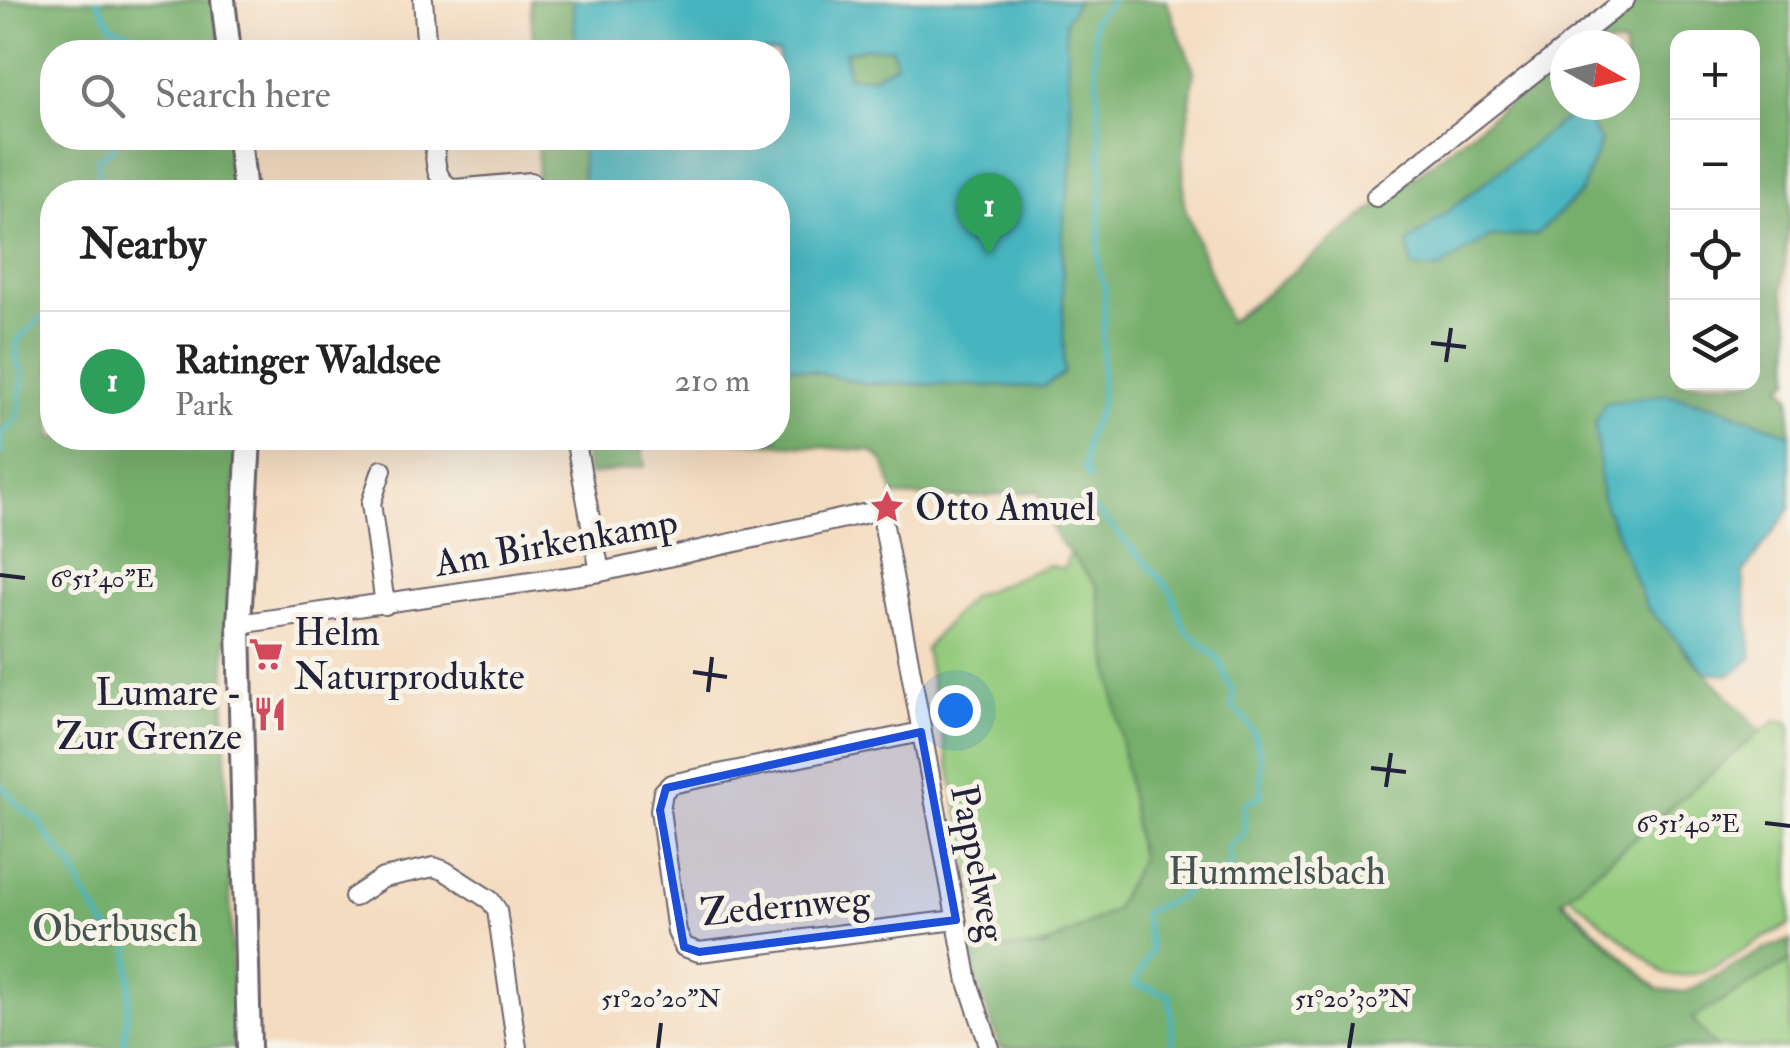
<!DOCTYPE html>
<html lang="en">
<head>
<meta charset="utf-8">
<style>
  body { margin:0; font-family:"IM FELL Double Pica",serif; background:#f6f6f6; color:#222 }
  .controls { position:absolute; right:30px; top:30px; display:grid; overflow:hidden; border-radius:20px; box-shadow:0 10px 40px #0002 }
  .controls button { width:90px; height:90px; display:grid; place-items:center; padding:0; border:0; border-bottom:2px solid #e0e0e0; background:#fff; color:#222; font:50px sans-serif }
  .compass { position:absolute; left:1550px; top:30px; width:90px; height:90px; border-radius:50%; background:#fff; box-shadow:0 10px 40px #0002; rotate:98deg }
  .you { position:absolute; left:955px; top:710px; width:35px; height:35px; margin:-25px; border:8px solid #fff; border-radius:50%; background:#1a73e8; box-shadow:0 0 0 15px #1a73e833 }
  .badge { display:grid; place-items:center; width:65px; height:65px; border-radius:50%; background:#0b8043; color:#fff; font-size:32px; font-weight:700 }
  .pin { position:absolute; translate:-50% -82px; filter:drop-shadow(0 2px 5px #0008) }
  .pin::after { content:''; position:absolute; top:52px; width:35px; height:30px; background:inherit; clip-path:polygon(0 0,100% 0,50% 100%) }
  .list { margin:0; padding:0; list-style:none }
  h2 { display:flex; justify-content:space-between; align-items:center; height:130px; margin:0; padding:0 40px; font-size:42px }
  h2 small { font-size:32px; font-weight:400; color:#767676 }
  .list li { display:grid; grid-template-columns:65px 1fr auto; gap:30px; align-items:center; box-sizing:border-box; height:140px; padding:0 40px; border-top:2px solid #e0e0e0 }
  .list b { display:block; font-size:38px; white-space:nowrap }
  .list p { margin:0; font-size:32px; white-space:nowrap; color:#767676 }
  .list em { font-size:32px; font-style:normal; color:#767676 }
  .icon { flex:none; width:55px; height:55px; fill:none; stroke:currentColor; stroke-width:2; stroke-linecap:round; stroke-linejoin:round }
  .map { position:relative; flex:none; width:1790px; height:1048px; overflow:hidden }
  .search { position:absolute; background:#fff; box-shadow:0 10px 40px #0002; left:40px; top:40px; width:750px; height:110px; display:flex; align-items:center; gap:25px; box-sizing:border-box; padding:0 35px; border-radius:40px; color:#767676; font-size:38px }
  .panel { position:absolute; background:#fff; box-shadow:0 10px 40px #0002; left:40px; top:180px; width:750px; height:270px; border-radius:40px }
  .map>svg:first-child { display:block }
  .green { fill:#93ca7c; stroke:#5a765c; stroke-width:2.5 }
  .forest { fill:#76ae6c; stroke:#4c6854; stroke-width:2.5; fill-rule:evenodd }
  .water { fill:#46b5bf; stroke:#346c7d; stroke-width:2.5; fill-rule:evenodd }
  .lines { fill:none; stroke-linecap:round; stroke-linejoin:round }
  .stream { stroke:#46b5bf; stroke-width:5 }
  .street-casing { stroke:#6c636a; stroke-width:22 }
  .secondary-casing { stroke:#6c636a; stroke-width:28 }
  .street { stroke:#fff; stroke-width:18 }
  .secondary { stroke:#fff; stroke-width:22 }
  .marked { fill:#1d4ed8; fill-opacity:0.2; stroke:#1d4ed8; stroke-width:8; stroke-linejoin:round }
  .ticks { fill:none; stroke:#22223b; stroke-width:4 }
  .labels { text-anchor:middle; stroke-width:10; stroke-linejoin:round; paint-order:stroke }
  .poi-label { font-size:38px; fill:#22223b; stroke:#f7f3e8; text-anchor:start }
  .street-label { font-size:38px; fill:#22223b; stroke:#f7f3e8 }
  .park-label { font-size:38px; fill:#44544e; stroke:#f7f3e8 }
  .ticks-label { font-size:25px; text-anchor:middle; fill:#22223b; stroke:#f7f3e8; stroke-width:10; stroke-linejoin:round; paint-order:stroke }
</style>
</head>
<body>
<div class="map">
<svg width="1790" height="1048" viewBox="0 0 1790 1048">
  <rect width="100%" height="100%" fill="#f7f3e8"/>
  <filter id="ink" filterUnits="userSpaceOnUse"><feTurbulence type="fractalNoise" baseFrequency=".01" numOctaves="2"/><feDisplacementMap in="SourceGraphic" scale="20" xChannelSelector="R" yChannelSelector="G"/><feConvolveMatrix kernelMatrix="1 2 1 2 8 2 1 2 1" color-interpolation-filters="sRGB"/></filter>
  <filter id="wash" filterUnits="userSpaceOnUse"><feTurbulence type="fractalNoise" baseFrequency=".0048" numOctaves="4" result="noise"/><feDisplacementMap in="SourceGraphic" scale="40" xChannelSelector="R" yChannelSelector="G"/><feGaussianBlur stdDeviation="2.25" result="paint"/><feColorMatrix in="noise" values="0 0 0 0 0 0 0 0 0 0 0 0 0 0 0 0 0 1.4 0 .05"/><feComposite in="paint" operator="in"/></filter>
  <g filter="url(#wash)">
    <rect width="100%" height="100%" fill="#f4dcc0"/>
    <path class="green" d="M 1071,549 L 1322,671 L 1659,990 L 1060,938 C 1037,951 1009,953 985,942 L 925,649 L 970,597 L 1048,565 L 1064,569 Z
      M 1778,720 L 1790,723 L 1790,925 C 1748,940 1710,985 1665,974 L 1568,894 L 1761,731 Z
      M 1790,961 L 1790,1048 L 1716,1048 L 1691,1019 Z"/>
    <path class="forest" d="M 0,0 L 216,0 L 221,52 L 52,52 L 52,138 L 230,138 L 235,192 L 52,192 L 52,438 L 237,438 L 224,684 L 235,1048 L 0,1048 Z
      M 530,0 L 573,0 L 576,52 L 534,52 Z
      M 1077,0 L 1166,0 L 1194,71 L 1183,159 L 1184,205 L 1229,322 L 1565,59 L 1565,105 L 1625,105 L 1625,45 L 1583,45 L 1640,0 L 1790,0 L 1790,214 L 1782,290 L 1790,325 L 1790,379 L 1782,385 L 1790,396 L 1790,434 L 1713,405 L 1681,647 L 1761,731 L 1561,901 L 1658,989 L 1686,992 L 1765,949 L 1790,940 L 1790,961 L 1692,1019 L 1716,1048 L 1000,1048 L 976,977 L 969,935 L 1000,949 L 1044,947 L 1114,910 L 1140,860 L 1097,586 L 1055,535 L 1038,491 L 958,498 L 894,496 C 889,479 888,458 870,451 L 702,438 L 778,438 L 778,363 L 862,383 L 1043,387 L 1064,373 L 1062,233 L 1073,155 L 1065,22 ZM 1678,38 L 1752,38 L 1752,382 L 1678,382 Z
      M 867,48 L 892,48 L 896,64 L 871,77 L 848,77 L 845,52 Z
      M 538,138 L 581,138 L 584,192 L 537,192 Z
      M 581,438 L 639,438 L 645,466 L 589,475 Z"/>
    <path class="water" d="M 573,0 L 1077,0 L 1065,22 L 1073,155 L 1062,233 L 1064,373 L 1043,387 L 862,383 L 778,363 L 778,192 L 584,192 L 581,138 L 778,138 L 778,52 L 576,52 ZM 867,48 L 892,48 L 896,64 L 872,77 L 848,77 L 845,52 Z
      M 1570,115 L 1586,117 L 1601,142 L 1580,194 L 1536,235 L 1490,237 L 1437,270 L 1412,268 L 1408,243 Z
      M 1665,394 L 1713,405 L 1790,434 L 1790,509 L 1743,573 L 1752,658 L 1730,675 L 1706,672 L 1646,606 L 1602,498 L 1595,422 L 1605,403 Z"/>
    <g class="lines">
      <path class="stream" d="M 97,0 L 111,26 L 131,33 L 151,52
        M 103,192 L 97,158 L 112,150 L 116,138
        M 52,196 L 47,205 L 46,217 L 52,221
        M 0,454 L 1,435 L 18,417 L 23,371 L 17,366 L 17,341 L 43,316 L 52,312
        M 1090,479 L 1084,468 L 1087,437 L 1100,409 L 1105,288 L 1098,267 L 1102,169 L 1093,20 L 1112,0
        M 1096,510 L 1170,589 L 1185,630 L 1218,658 L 1233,693 L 1233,709 C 1262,727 1262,766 1261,796 L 1244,804 L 1244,835 L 1229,845 L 1229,870 L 1196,880 L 1179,898 L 1143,913 L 1151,950 L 1134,984 L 1170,995 L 1173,1048
        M 0,784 L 21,808 L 41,822 L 44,831 L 74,868 L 82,890 L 105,926 L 130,945 L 130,988 L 123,1048"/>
    </g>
  </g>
  <g filter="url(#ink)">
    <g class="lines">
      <g class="street-casing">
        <path id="street" d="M 423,0 L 427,52
          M 1568,45 L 1625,0
          M 434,138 C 436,159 432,181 455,189 L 531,182 L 530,192
          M 1376,197 L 1565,48
          M 575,438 L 600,572
          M 382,470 L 371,503 L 385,605
          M 239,624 L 600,572 L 881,510 L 968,982 L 990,1048
          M 921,732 L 671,784 L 663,792 L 660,810 L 677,932 L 684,947 L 699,952 L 956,920
          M 354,897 L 383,878 L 434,867 L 445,871 L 490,900 L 497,910 L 517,1048"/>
      </g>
      <g class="secondary-casing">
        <path id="secondary" d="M 223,0 L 229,52
          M 239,138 L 245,192
          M 249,1048 L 239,624 L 249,438"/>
      </g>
      <use href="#street" class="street"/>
      <use href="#secondary" class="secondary"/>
    </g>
  </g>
  <path class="marked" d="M 921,732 L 956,920 L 699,952 L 684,947 L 660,810 L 666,788 Z"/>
  <path class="ticks" d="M 1431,343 L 1466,347M 1446,362 L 1451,328M 0,575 L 25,578M 693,672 L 727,677M 708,692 L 712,657M 1371,768 L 1406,772M 1386,787 L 1391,753M 1765,823 L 1790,826M 658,1048 L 661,1023M 1349,1048 L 1353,1023"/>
  <defs>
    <g id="sight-bare" transform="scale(2.7)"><path d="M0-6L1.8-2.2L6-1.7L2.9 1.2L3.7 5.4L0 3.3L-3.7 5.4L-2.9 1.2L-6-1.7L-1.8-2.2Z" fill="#d1495b" stroke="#f7f3e8" stroke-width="2.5" paint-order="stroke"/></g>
    <g id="supermarket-bare" transform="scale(2.7)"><path d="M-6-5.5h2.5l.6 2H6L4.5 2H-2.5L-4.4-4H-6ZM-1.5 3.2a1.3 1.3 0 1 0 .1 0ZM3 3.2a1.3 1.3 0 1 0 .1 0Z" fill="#d1495b" stroke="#f7f3e8" stroke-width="2.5" paint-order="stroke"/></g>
    <g id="restaurant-bare" transform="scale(2.7)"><path d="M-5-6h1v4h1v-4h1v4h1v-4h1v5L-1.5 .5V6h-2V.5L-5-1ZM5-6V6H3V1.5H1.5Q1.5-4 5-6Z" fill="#d1495b" stroke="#f7f3e8" stroke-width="2.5" paint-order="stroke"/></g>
  </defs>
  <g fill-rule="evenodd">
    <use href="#sight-bare" x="887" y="507"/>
    <use href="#supermarket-bare" x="266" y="654"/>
    <use href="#restaurant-bare" x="270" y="714"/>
  </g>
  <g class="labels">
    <g class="poi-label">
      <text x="915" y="520">Otto Amuel</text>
      <text x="294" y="645">Helm<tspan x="294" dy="44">Naturprodukte</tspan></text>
      <text x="242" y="705" text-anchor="end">Lumare -<tspan x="242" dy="44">Zur Grenze</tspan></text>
    </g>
    <g class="street-label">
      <text transform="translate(556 542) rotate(-10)" y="13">Am Birkenkamp</text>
      <text transform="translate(979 863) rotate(79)" y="13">Pappelweg</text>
      <text transform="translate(785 905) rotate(-5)" y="13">Zedernweg</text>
    </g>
    <g class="park-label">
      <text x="1277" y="884">Hummelsbach</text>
      <text x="115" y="941">Oberbusch</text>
    </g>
  </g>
  <g class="ticks-label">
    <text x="102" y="587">6°51'40"E</text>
    <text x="1688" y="832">6°51'40"E</text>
    <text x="661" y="1007">51°20'20"N</text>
    <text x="1353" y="1007">51°20'30"N</text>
  </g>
</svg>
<div class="controls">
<button>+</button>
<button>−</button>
<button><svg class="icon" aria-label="locate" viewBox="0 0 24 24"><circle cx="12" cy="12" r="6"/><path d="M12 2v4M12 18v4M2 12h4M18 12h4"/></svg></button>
<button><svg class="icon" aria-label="layers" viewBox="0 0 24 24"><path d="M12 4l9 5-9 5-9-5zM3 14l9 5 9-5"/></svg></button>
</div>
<svg class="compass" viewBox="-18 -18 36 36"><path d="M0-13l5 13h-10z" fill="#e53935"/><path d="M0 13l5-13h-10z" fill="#767676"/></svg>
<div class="you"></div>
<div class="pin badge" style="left:989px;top:255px;background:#2e9e5b">1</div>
<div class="search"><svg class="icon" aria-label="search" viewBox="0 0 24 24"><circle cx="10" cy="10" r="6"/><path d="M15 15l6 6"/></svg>Search here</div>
<section class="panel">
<h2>Nearby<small></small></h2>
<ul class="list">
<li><span class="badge" style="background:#2e9e5b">1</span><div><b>Ratinger Waldsee</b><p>Park</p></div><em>210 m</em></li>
</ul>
</section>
</div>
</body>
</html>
